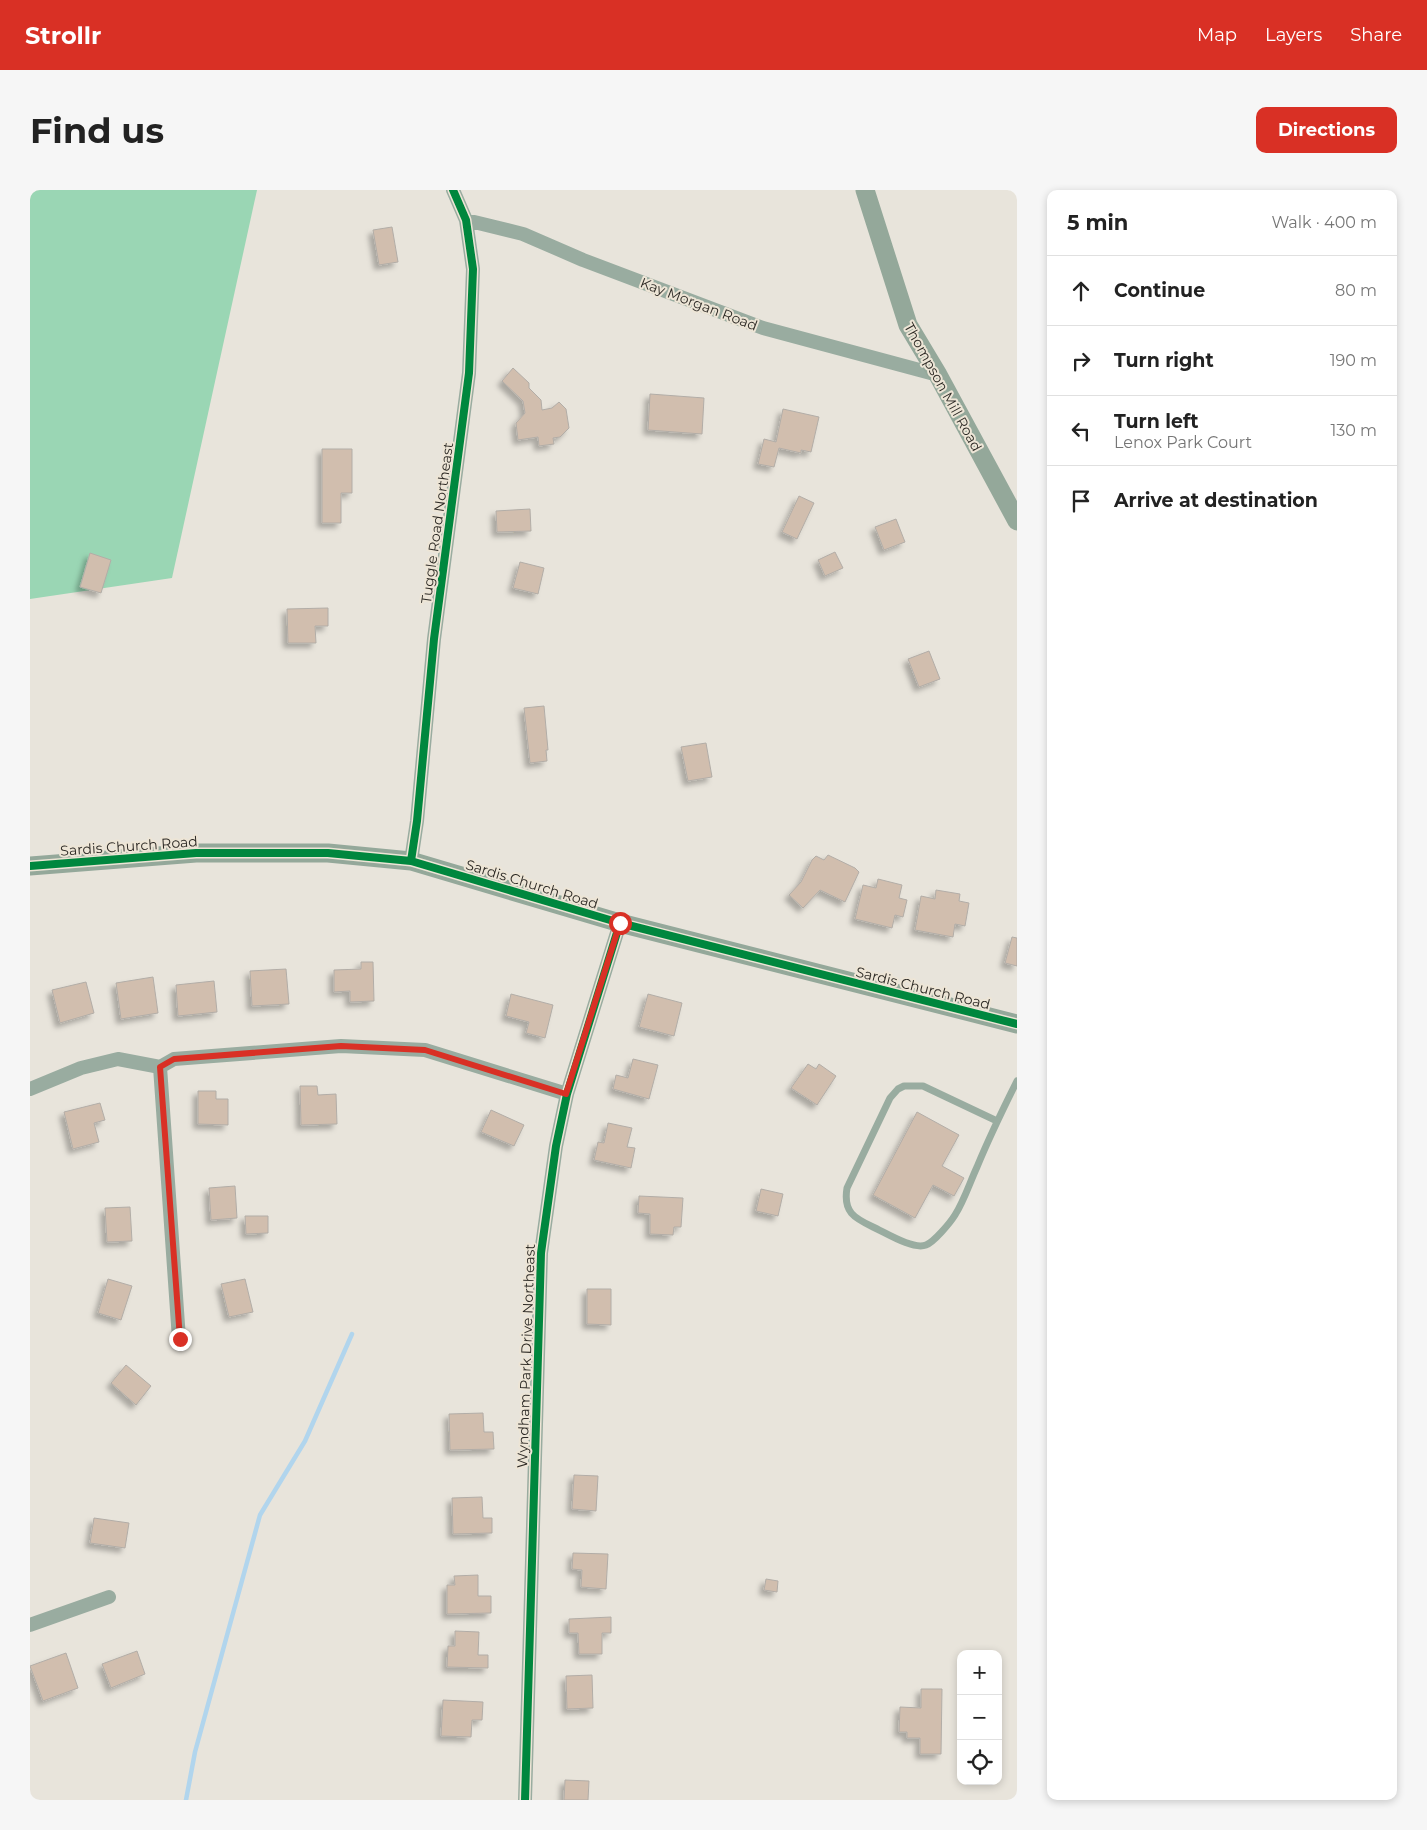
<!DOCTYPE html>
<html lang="en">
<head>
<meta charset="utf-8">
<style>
  body { margin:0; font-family:Montserrat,sans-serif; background:#f6f6f6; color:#222 }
  .controls { position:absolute; right:15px; bottom:15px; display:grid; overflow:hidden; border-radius:10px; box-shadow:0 2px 8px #0003 }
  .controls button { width:45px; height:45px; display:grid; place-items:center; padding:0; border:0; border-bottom:1px solid #e0e0e0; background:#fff; color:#222; font:25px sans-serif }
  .stop { position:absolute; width:15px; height:15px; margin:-11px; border:4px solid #d93025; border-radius:50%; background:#fff }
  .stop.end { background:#d93025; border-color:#fff; box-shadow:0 1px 5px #0008 }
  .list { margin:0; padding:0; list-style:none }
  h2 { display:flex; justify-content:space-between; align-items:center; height:65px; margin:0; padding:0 20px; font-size:21px }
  h2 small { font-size:16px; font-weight:400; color:#767676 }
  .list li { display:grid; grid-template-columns:32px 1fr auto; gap:15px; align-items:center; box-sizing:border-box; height:70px; padding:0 20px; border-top:1px solid #e0e0e0 }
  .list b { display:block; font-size:19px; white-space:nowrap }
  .list p { margin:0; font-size:16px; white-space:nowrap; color:#767676 }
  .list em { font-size:16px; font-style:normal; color:#767676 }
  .icon { flex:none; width:28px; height:28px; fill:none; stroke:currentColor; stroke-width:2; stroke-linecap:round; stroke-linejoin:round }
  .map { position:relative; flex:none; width:987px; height:1610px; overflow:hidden; border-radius:10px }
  header { display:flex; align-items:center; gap:30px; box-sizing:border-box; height:70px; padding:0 25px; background:#d93025; color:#fff }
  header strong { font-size:24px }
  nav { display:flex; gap:28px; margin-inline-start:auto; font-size:18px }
  .intro { display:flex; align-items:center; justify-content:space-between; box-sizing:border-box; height:120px; padding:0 30px }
  h1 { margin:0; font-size:35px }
  .button { padding:12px 22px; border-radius:10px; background:#d93025; color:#fff; font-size:18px; font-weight:700 }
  main { display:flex; gap:30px; padding:0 30px }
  aside { flex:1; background:#fff; border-radius:10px; box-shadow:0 2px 8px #0003 }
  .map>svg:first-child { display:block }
  .forest { fill:#9ad6b4 }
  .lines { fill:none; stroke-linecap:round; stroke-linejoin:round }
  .stream { stroke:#b1d5ed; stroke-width:4.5 }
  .building { fill:#d1beae; stroke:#b2ada7; filter:url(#shadow) }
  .lane { stroke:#99aca0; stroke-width:7 }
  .street { stroke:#99aca0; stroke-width:14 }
  .secondary { stroke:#94a89a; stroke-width:19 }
  .cycleway-casing { stroke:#ede5d6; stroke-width:11 }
  .cycleway { stroke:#00873e; stroke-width:8 }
  .route { stroke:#d93025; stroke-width:6 }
  .labels { text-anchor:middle; stroke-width:4; stroke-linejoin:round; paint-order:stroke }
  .street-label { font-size:14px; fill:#2c2924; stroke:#ede5d6 }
</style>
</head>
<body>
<header>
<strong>Strollr</strong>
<nav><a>Map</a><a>Layers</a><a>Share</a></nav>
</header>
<div class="intro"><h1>Find us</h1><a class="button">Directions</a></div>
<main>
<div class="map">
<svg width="987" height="1610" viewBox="0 0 987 1610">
  <defs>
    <filter id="shadow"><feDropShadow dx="-4.5" dy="4.5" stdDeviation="2.5" flood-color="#0004"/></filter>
  </defs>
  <rect width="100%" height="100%" fill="#e8e4db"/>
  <path class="forest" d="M 0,0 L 227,0 L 142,388 L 0,409 Z"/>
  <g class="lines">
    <path class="stream" d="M 156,1610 L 165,1562 L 230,1325 L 275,1251 L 322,1144"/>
  </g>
  <path class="building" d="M 362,37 L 368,72 L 349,75 L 343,40 Z
    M 483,178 L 499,193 L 499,198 L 511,210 L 512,220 L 522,218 L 529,212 L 536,219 L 539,238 L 530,247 L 523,248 L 524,254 L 509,256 L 508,247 L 488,250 L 486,233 L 495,223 L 493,211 L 472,191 Z
    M 620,204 L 674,208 L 672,244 L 618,240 Z
    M 753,219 L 789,227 L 781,262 L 771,260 L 771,263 L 749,258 L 744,277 L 728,274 L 734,249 L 746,252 Z
    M 292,259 L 322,259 L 322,303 L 311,303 L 311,333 L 292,333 Z
    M 769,306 L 784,313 L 767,349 L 752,342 Z
    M 500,319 L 501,341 L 467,342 L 466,321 Z
    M 866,329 L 875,352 L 854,360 L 845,337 Z
    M 805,362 L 813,378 L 795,386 L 788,370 Z
    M 60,363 L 81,370 L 71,403 L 50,397 Z
    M 490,372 L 514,378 L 508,404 L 483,398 Z
    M 298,418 L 298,436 L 285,436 L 286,453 L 258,453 L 257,419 Z
    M 899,461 L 910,489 L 889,497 L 878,469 Z
    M 514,516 L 518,560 L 516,560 L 517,571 L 500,573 L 494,518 Z
    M 676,553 L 682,587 L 658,591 L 651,557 Z
    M 798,665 L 825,678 L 829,682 L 815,712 L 790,700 L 773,718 L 759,705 L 771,692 L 782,670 L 786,666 L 794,670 Z
    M 848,689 L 872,695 L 869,708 L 877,710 L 873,727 L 865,725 L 862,738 L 825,729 L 833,695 L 846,698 Z
    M 906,700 L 930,704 L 929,711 L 939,713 L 935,736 L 925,734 L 923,747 L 885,740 L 891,706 L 905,709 Z
    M 982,747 L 987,748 L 987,776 L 975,773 Z
    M 331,772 L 343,772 L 344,811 L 320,812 L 320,801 L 304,802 L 304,780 L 331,779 Z
    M 256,779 L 259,814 L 222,816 L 220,781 Z
    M 123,787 L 128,823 L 91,829 L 86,793 Z
    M 184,791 L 187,822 L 148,826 L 146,795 Z
    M 56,792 L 64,823 L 30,833 L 22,800 Z
    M 481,804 L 523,815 L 515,848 L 496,843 L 499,832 L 476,826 Z
    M 618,804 L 652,813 L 644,846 L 609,837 Z
    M 603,869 L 628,875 L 619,909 L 583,899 L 586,885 L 598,888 Z
    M 778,874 L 786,879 L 789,874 L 806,886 L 787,915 L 761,898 Z
    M 270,896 L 287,896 L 288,905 L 306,904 L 307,934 L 271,935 Z
    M 168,901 L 186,901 L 186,909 L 198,909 L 198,935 L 168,934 Z
    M 70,913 L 75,930 L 64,933 L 69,952 L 43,959 L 34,922 Z
    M 461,920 L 494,935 L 484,956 L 451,942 Z
    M 887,922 L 929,945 L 912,976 L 934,988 L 924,1006 L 903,995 L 885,1028 L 843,1005 Z
    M 578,933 L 602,938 L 597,957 L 605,958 L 601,978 L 564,970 L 568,952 L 574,953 Z
    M 205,996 L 207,1028 L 181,1030 L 179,998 Z
    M 731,999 L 753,1004 L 748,1026 L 726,1021 Z
    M 609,1006 L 653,1008 L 651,1037 L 644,1037 L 643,1045 L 620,1044 L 620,1024 L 608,1023 Z
    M 100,1017 L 102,1051 L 77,1052 L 75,1018 Z
    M 215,1026 L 238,1026 L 238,1043 L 216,1044 Z
    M 78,1089 L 102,1096 L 91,1130 L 68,1123 Z
    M 215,1089 L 223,1122 L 199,1127 L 191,1094 Z
    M 557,1099 L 581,1099 L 581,1135 L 557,1134 Z
    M 96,1175 L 121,1196 L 106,1215 L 81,1193 Z
    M 453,1223 L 454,1242 L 463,1242 L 464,1259 L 420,1260 L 419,1224 Z
    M 544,1285 L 568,1286 L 566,1321 L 542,1319 Z
    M 452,1307 L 453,1328 L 462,1328 L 462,1343 L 423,1344 L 422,1308 Z
    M 64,1328 L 99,1333 L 95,1358 L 60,1353 Z
    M 543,1363 L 578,1364 L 576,1399 L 551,1397 L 552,1380 L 542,1379 Z
    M 448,1385 L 448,1406 L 461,1406 L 461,1423 L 417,1424 L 417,1395 L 425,1395 L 424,1386 Z
    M 736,1389 L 748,1391 L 747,1402 L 734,1400 Z
    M 581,1427 L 581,1443 L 572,1443 L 572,1464 L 549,1464 L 548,1443 L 539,1443 L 539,1429 Z
    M 425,1441 L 449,1442 L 448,1465 L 458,1465 L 458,1478 L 417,1477 L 418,1456 L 425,1456 Z
    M 107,1461 L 115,1484 L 81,1498 L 72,1474 Z
    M 36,1463 L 48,1498 L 13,1511 L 0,1476 Z
    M 562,1485 L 563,1518 L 537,1519 L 536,1486 Z
    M 891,1499 L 912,1499 L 911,1564 L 890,1564 L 890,1548 L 877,1548 L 877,1542 L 869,1542 L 870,1517 L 891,1518 Z
    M 413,1510 L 453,1512 L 452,1530 L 442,1530 L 441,1547 L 411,1546 Z
    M 535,1590 L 559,1591 L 558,1610 L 534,1610 Z"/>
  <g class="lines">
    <path class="lane" d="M 967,931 L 893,896 L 874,896 L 868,899 L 860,908 L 817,998 C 813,1022 824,1028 843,1037 C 856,1043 883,1060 896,1055 C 904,1052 920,1033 925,1025 C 934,1011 940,992 947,977 C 959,948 973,919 987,891"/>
    <path class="street" d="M 436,30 L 493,44 L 553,70 L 733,138 L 908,185
      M 381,671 L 387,631 L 404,449 L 439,183 L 443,79 L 436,30 L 423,0
      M 130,877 L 149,1149
      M 0,899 L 51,878 L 88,869 L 130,877 L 144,869 L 311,856 L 395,860 L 537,904
      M 0,1435 L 79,1407
      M 495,1610 L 511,1063 L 526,956 L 537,904 L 590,733"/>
    <path class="secondary" d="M 835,0 L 878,135 L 908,185 L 987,331
      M 0,676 L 166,663 L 298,663 L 381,671 L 590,733 L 987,834"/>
    <g class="cycleway-casing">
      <path id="cycleway" d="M 381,671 L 387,631 L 404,449 L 439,183 L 443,79 L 436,30 L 423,0
        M 0,676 L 166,663 L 298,663 L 381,671 L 590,733 L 987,834
        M 495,1610 L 511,1063 L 526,956 L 537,904 L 590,733"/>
    </g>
    <use href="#cycleway" class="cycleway"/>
  </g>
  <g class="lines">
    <path class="route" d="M 150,1149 L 130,877 L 144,869 L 311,856 L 395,860 L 536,904 L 590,733"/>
  </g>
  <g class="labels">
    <g class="street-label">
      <text transform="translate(669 114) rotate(21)" y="5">Kay Morgan Road</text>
      <text transform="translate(913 197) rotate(61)" y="5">Thompson Mill Road</text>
      <text transform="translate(407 333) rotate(-82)" y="5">Tuggle Road Northeast</text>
      <text transform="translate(99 656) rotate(-4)" y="5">Sardis Church Road</text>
      <text transform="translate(502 694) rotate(17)" y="5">Sardis Church Road</text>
      <text transform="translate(893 798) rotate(14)" y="5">Sardis Church Road</text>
      <text transform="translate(496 1166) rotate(-88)" y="5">Wyndham Park Drive Northeast</text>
    </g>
  </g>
</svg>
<div class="controls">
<button>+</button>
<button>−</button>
<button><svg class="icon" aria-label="locate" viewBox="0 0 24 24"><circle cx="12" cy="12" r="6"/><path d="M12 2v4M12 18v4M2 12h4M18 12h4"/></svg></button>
</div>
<div class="stop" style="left:590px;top:733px"></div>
<div class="stop end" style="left:150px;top:1149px"></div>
</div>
<aside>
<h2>5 min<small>Walk · 400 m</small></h2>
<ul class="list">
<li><svg class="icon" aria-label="ahead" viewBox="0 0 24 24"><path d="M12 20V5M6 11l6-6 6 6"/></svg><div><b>Continue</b></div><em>80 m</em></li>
<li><svg class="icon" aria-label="right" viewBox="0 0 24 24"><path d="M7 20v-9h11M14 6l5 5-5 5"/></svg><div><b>Turn right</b></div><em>190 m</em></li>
<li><svg class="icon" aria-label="left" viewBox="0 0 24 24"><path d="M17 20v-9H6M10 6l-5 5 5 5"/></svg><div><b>Turn left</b><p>Lenox Park Court</p></div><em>130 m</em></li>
<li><svg class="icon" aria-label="arrive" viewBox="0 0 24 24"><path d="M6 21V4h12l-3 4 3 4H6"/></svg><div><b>Arrive at destination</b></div></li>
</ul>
</aside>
</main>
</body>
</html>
